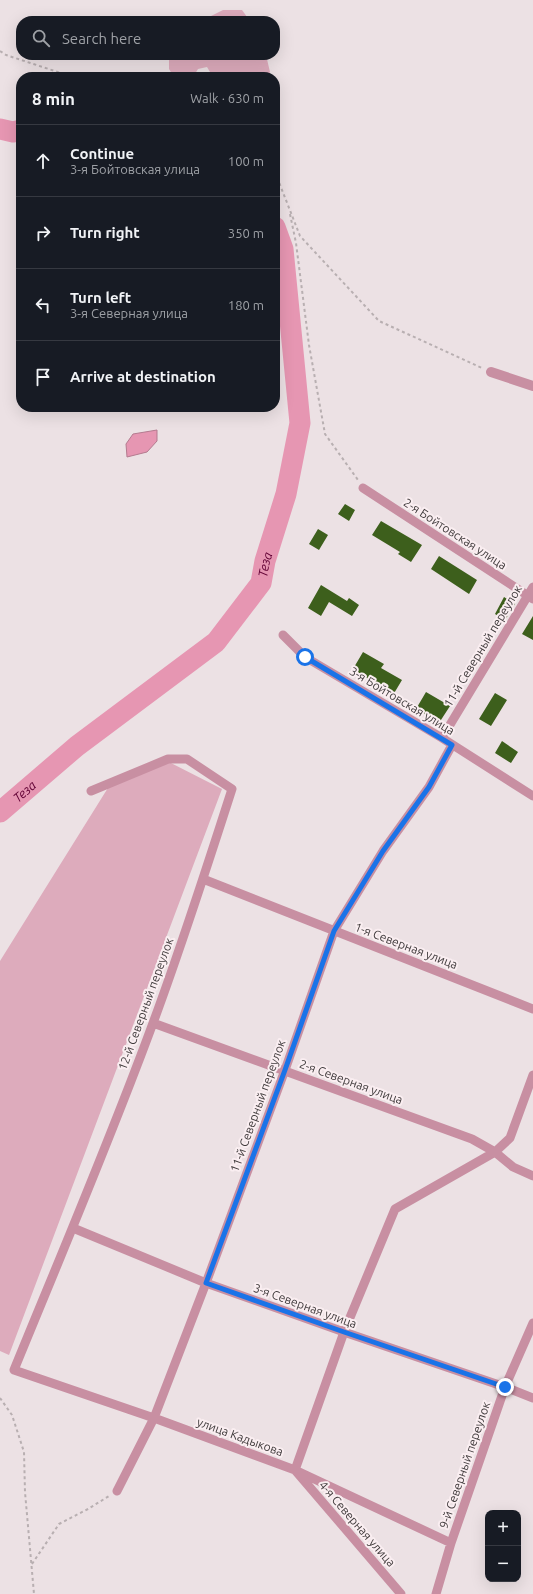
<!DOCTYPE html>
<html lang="en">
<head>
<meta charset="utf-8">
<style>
  body { margin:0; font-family:Ubuntu,sans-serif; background:#242831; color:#f1f3f6 }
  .controls { position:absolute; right:12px; bottom:12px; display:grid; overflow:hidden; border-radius:8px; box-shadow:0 4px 16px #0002 }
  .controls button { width:36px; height:36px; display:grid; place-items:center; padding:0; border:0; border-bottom:1px solid #363941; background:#171b24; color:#f1f3f6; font:20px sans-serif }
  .stop { position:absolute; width:12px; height:12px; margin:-9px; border:3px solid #1a73e8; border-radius:50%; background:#fff }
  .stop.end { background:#1a73e8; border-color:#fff; box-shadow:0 1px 4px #0008 }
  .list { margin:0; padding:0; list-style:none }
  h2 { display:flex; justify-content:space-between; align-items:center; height:52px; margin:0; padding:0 16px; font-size:17px }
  h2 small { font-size:13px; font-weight:400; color:#9ea1a6 }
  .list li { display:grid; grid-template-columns:26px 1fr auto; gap:12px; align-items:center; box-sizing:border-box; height:72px; padding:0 16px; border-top:1px solid #363941 }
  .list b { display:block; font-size:15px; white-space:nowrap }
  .list p { margin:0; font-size:13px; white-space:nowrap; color:#9ea1a6 }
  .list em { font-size:13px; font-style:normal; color:#9ea1a6 }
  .icon { flex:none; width:22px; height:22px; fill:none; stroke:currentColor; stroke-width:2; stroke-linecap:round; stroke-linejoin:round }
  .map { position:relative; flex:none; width:533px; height:1594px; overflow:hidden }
  .search { position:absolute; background:#171b24; box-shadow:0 4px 16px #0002; left:16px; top:16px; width:264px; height:44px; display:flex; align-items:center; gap:10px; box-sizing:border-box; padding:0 14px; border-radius:16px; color:#9ea1a6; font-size:15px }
  .panel { position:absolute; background:#171b24; box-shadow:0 4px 16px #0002; left:16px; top:72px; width:264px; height:340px; border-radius:16px }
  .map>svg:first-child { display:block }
  .green { fill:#ddabbc }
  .water { fill:#e696b2; stroke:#b47b8f }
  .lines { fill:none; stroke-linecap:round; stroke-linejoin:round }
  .river { stroke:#e696b2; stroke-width:21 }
  .building { fill:#3d5f1c }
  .path { stroke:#b8afb1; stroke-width:2; stroke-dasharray:3 3; stroke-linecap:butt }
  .minor { stroke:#c88fa2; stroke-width:9 }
  .tertiary { stroke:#c88fa2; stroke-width:10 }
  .route { stroke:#1a73e8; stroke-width:5 }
  .labels { text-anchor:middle; stroke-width:4; stroke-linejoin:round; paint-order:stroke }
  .street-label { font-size:12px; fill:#403b3c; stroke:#faeef1 }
  .water-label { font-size:13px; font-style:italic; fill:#610034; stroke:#faeef1 }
</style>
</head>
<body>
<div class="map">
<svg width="533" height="1594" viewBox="0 0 533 1594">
  <rect width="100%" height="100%" fill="#ece1e4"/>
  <path class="green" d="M 223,10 L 242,10 L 250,21 L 201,21 Z
    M 169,55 L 266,55 L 270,72 L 269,77 L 213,77 L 207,67 L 198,69 L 193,77 L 174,77 L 169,69 Z
    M 165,760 L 222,789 L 9,1355 L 0,1351 L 0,961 L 111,783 Z"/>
  <path class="water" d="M 157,430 L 157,441 L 147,452 L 127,457 L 126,444 L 133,434 Z"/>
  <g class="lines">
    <g class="river">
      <path d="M 0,129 L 13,132 L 21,130"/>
      <path id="s1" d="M 0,812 L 77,746 L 216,642 L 261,583 L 265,561 L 286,494 L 300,423 L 283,249 L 275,227"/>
    </g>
  </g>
  <path class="building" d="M 345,504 L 355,510 L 349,521 L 338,514 Z
    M 381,521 L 422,545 L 411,562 L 398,554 L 400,552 L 372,535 Z
    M 318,529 L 328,535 L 319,550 L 309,544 Z
    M 439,556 L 477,580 L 469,594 L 431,569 Z
    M 321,585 L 347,601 L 349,598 L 359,605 L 352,616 L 329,602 L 321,616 L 308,608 Z
    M 504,597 L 515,604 L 505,620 L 495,614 Z
    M 533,616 L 533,640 L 522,634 Z
    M 363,652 L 384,664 L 381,668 L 402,680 L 393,695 L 353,669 Z
    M 426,692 L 450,706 L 439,723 L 416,709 Z
    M 495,693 L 507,700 L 491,726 L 479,719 Z
    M 502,741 L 518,752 L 511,763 L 495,753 Z"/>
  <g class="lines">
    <path class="path" d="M 0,51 L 6,55 L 73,77
      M 275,172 L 300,236 L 379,321 L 482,368
      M 290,214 L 296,243 L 309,345 L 325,434 L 358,480
      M 0,1398 L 12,1415 L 24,1452 L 25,1492 L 34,1594
      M 32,1564 L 59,1524 L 88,1509 L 109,1496"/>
    <path class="minor" d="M 363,488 L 533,599
      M 283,635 L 305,657 L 442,738 L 533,796
      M 442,738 L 533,587
      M 91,791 L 168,759 L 187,759 L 232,789 C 207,867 182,945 153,1023 C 110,1140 61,1255 14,1370 L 154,1418 L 295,1470 L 451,1543
      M 203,879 L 533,1009
      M 153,1023 L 472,1139 L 495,1152 L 513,1167 L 533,1176
      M 73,1228 L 206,1283 L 344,1332 L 505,1387 L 533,1398
      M 117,1491 L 154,1418 L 206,1283 L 285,1070 L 334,931 L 383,851 L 429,787 L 452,745
      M 401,1594 L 295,1470 L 344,1332 L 395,1209 L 495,1152 L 510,1138 L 533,1075
      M 436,1594 L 451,1543 L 505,1387 L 533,1323"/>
    <path class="tertiary" d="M 491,372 L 533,386"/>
  </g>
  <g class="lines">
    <path class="route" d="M 305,657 L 452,745 L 429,787 L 383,851 L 334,931 L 285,1070 L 206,1283 L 344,1332 L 505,1387"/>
  </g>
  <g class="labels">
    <g class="street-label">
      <text transform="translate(455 534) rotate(33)" y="4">2-я Бойтовская улица</text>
      <text transform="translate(483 646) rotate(-59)" y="4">11-й Северный переулок</text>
      <text transform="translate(402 701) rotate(31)" y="4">3-я Бойтовская улица</text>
      <text transform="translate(406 946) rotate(21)" y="4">1-я Северная улица</text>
      <text transform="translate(146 1004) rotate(-70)" y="4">12-й Северный переулок</text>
      <text transform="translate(351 1082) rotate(20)" y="4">2-я Северная улица</text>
      <text transform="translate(258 1106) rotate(-70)" y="4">11-й Северный переулок</text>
      <text transform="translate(305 1306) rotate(20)" y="4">3-я Северная улица</text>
      <text transform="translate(240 1437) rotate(20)" y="4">улица Кадыкова</text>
      <text transform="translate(465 1465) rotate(-71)" y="4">9-й Северный переулок</text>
      <text transform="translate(357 1524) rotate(49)" y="4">4-я Северная улица</text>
    </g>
    <g class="water-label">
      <text dy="5" stroke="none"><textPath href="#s1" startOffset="368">Теза</textPath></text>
      <text dy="5" stroke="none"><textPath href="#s1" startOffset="32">Теза</textPath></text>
    </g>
  </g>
</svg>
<div class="controls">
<button>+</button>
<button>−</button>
</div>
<div class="stop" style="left:305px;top:657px"></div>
<div class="stop end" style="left:505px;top:1387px"></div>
<div class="search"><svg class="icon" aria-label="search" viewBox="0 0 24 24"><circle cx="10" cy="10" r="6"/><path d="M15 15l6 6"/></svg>Search here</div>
<section class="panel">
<h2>8 min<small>Walk · 630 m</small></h2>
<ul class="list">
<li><svg class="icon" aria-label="ahead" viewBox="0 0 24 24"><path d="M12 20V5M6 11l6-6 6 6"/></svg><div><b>Continue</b><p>3-я Бойтовская улица</p></div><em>100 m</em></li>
<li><svg class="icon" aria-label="right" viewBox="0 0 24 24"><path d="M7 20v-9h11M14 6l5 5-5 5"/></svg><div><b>Turn right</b></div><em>350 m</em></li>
<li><svg class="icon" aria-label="left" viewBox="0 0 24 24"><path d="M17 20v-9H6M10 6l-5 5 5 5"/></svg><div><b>Turn left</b><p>3-я Северная улица</p></div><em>180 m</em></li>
<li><svg class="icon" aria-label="arrive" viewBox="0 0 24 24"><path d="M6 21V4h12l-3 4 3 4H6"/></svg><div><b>Arrive at destination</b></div></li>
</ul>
</section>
</div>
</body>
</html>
